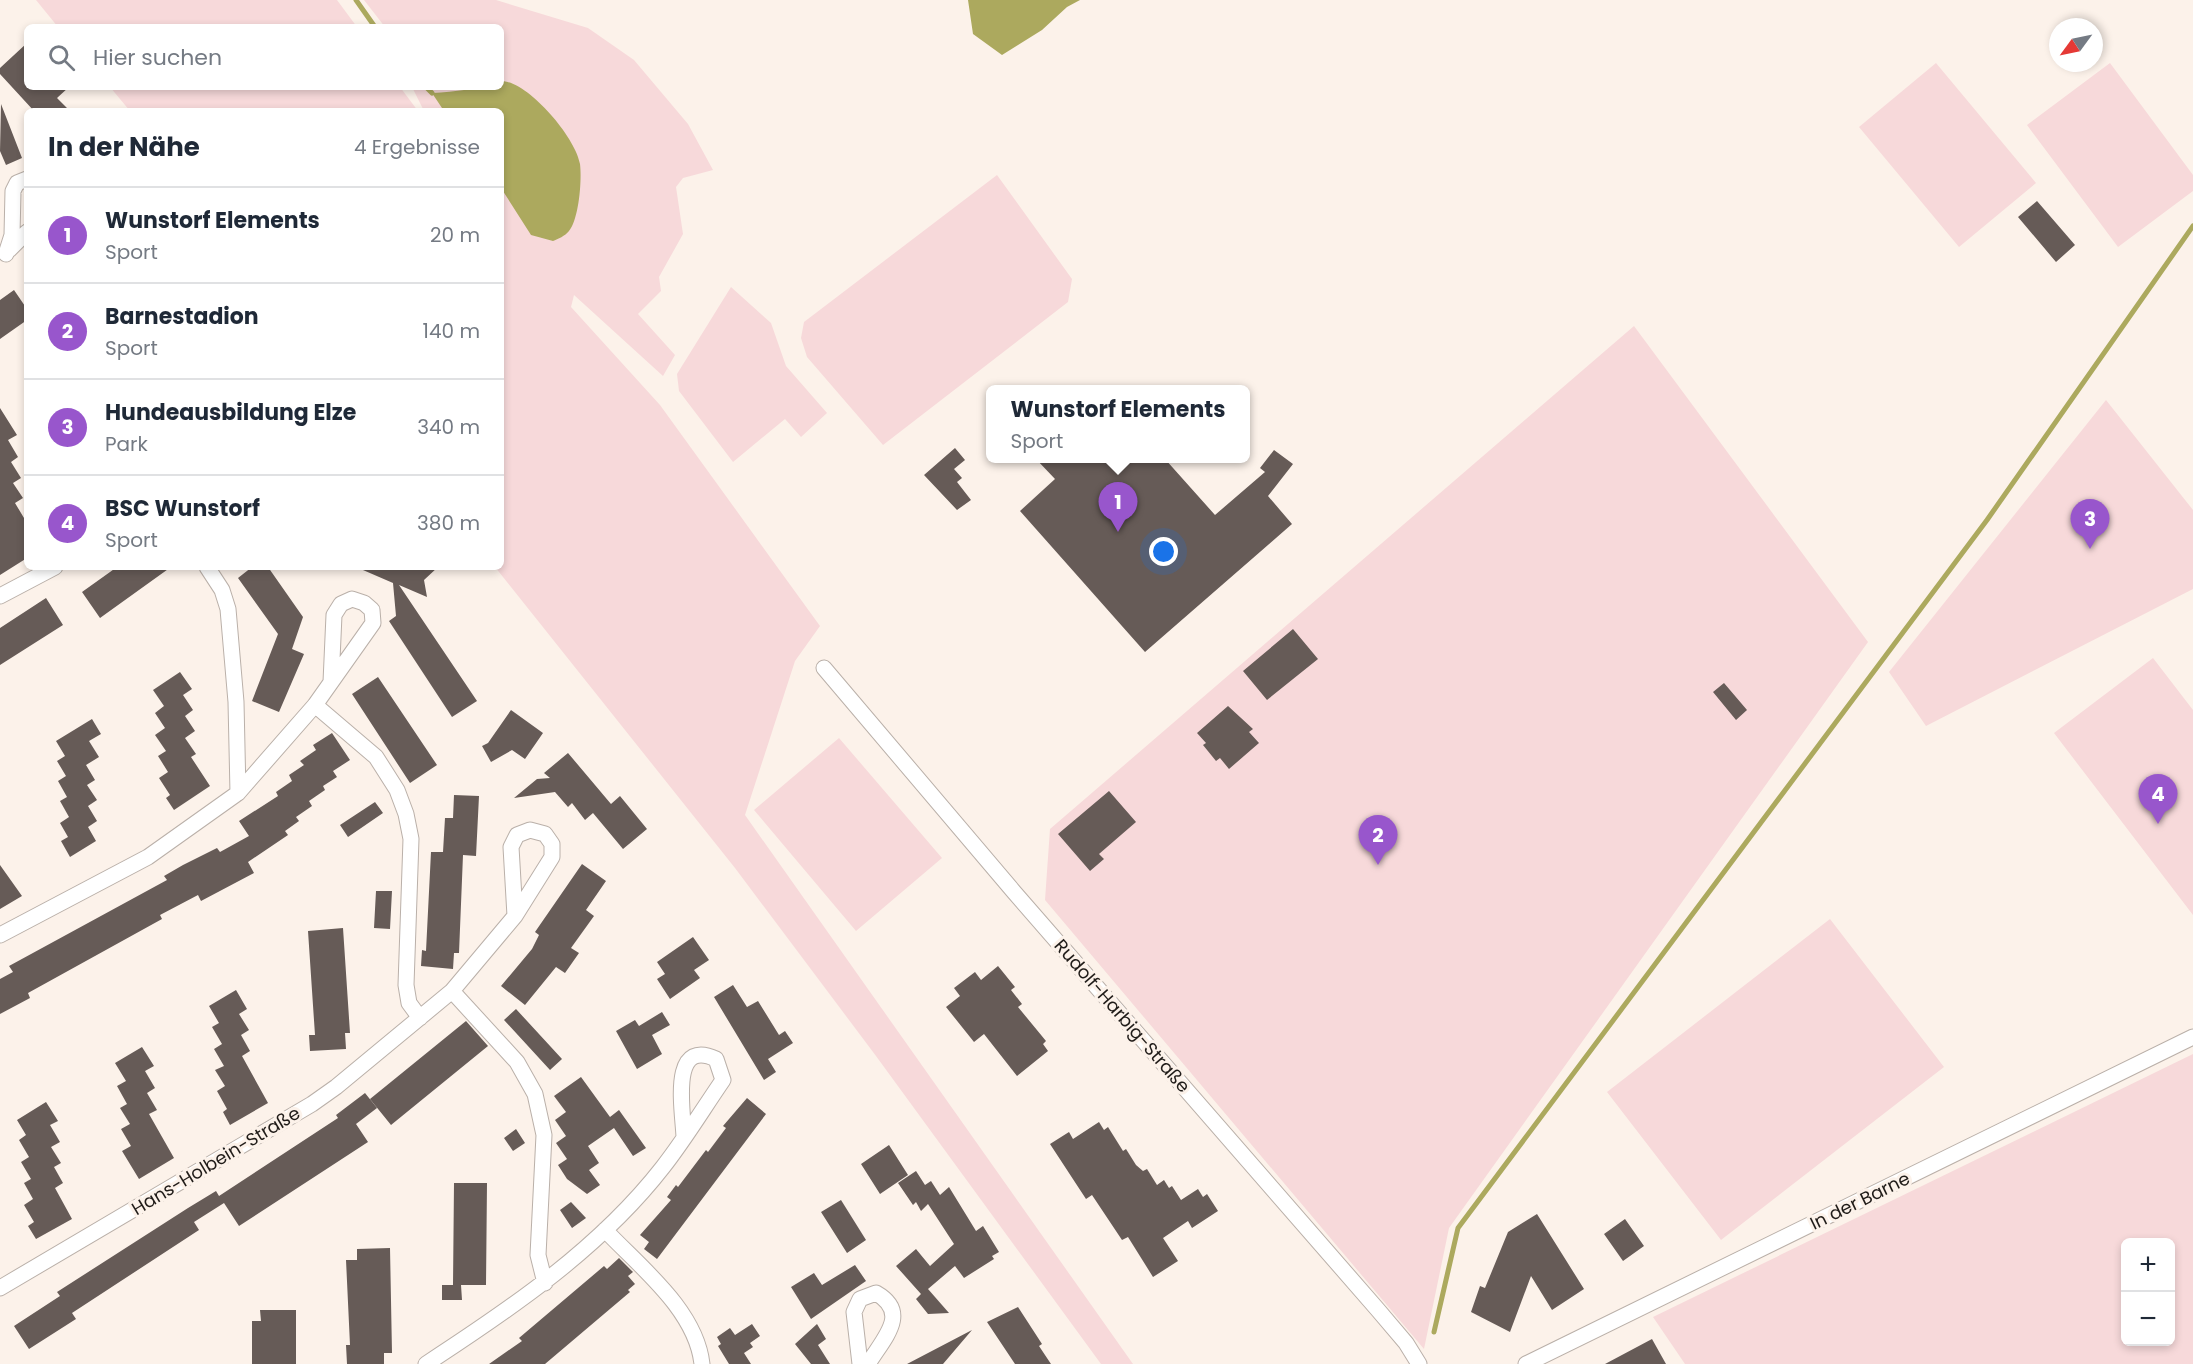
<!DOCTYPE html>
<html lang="de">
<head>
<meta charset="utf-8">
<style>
  body { margin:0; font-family:Poppins,sans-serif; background:#f2f2f3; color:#1f2937 }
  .controls { position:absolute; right:18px; bottom:18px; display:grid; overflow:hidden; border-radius:9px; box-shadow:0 3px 9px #0003 }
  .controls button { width:54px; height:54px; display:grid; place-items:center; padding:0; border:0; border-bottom:2px solid #e0e1e3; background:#fff; color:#1f2937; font:30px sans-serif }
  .compass { position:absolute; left:2049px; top:18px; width:54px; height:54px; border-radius:50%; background:#fff; box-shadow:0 3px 9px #0003; rotate:237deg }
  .you { position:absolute; left:1164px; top:552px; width:21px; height:21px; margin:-15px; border:4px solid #fff; border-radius:50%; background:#1a73e8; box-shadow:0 0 0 9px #1a73e833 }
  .badge { display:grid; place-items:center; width:39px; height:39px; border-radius:50%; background:#9856cc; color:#fff; font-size:20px; font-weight:700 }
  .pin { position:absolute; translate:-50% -50px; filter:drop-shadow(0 2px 3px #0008) }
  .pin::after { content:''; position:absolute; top:32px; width:21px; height:18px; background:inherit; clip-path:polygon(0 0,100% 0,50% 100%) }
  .popup { position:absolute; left:986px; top:385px; width:264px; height:78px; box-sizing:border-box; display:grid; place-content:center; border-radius:9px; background:#fff; filter:drop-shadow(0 2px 4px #0005); font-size:20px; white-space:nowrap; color:#747a83 }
  .popup b { font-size:22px; color:#1f2937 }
  .popup::after { content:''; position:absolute; left:50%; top:100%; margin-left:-12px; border:12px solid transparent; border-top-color:#fff }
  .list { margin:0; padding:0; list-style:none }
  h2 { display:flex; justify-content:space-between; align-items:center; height:78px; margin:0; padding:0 24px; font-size:26px }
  h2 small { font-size:20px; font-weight:400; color:#747a83 }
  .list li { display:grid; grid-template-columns:39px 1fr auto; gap:18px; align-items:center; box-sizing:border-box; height:96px; padding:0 24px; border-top:2px solid #e0e1e3 }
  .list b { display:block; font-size:22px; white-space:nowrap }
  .list p { margin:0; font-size:20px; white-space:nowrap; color:#747a83 }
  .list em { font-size:20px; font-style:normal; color:#747a83 }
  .icon { flex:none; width:33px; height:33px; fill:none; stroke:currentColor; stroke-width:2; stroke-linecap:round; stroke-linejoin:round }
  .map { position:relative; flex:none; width:2193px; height:1364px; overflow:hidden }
  .search { position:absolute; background:#fff; box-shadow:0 3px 9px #0003; left:24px; top:24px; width:480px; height:66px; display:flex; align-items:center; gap:15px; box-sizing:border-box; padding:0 21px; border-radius:9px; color:#747a83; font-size:22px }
  .panel { position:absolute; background:#fff; box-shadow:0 3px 9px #0003; left:24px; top:108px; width:480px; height:462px; border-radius:9px }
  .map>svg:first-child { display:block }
  .green { fill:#f7d9da; fill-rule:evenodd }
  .water { fill:#aca95e }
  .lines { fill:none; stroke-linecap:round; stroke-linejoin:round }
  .stream { stroke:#aca95e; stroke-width:5 }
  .building { fill:#665b57 }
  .street-casing { stroke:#bab0a9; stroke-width:17 }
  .street { stroke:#fff; stroke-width:15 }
  .labels { text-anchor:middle; stroke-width:6; stroke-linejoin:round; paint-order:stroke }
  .street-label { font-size:18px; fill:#201c19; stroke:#fcf2ea }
</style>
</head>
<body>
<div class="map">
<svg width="2193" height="1364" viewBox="0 0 2193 1364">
  <rect width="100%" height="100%" fill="#fcf2ea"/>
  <path class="green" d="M 36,0 L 337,0 L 357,27 L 58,27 Z
    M 364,0 L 496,0 L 588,28 L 634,60 L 688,124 L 713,170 L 683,178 L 676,187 L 683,234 L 659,277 L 661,291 L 638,314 L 675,355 L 663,376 L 574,295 L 571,307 L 660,405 L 820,626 L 795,661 L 745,815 L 1133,1364 L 1101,1364 L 876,1056 L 735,868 L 495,567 L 501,567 L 501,111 L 424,111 L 412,87 L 501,87 L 501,27 L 385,27 Z
    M 1936,63 L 2036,183 L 1959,247 L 1859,127 Z
    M 2110,63 L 2193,175 L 2193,191 L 2118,247 L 2027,125 Z
    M 110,87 L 400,87 L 418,111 L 130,111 Z
    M 997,175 L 1072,279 L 1068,302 L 883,445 L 807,357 L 801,338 L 804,322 Z
    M 731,287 L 771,323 L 786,366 L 827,413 L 801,437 L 785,419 L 733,462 L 679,391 L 677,374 Z
    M 1634,326 L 1868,642 L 1449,1228 L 1424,1349 L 1045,900 L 1050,829 Z
    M 2106,400 L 2193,510 L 2193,589 L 1926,726 L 1889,672 Z
    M 2153,658 L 2193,710 L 2193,915 L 2054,733 Z
    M 839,738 L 942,858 L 856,931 L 754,810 Z
    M 1830,919 L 1944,1067 L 1721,1240 L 1607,1092 Z
    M 2193,1054 L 2193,1364 L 1685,1364 L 1653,1317 ZM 2126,1242 L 2170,1242 L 2170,1342 L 2126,1342 Z"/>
  <path class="water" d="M 968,0 L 1080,0 L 1067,7 L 1042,30 L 1002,55 L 973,34 Z
    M 501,81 C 528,81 576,138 580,164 C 582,180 579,219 569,231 C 565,236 558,239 553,241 L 531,235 L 501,188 L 501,111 L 444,111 L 432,93 C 456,92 476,87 501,87 Z"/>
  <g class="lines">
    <path class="stream" d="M 356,0 L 375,27
      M 426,87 L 432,93
      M 1434,1332 L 1458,1228 L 1987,520 L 2193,226"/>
  </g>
  <path class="building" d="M 27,43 L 27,87 L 69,87 L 57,98 L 70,111 L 34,111 L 0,74 L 0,68 Z
    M 1,104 L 22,158 L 6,165 L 0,151 Z
    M 2037,201 L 2075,245 L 2056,262 L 2018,217 Z
    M 14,290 L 27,309 L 27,320 L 0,339 L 0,300 Z
    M 0,408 L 17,435 L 8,440 L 18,457 L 11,462 L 21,478 L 13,483 L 23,498 L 15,503 L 27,523 L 27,558 L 0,575 Z
    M 955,448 L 965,460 L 954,469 L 962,478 L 957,482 L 971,500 L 957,510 L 924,475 Z
    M 1274,450 L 1293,464 L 1268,496 L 1292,524 L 1145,652 L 1020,511 L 1055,479 L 1036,459 L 1165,459 L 1215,515 L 1265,472 L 1260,468 Z
    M 117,567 L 171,567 L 100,618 L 82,592 Z
    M 252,567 L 268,567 L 303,617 L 292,649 L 304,654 L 279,712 L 252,701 L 278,634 L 238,578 Z
    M 356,567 L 438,567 L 424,580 L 427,597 L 399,585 L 477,701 L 452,717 L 389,621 L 396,616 L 393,583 Z
    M 46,598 L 63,625 L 0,665 L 0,628 Z
    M 1293,629 L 1318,659 L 1267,700 L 1243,671 Z
    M 180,672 L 192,689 L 183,695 L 193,710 L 185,716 L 195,731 L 185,738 L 196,754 L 191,757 L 210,786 L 174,810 L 166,798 L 170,795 L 159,778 L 168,772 L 158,756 L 166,751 L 155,735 L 165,728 L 155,713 L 164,706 L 153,690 Z
    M 378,677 L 437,765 L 410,783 L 352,694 Z
    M 1724,683 L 1747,710 L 1736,720 L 1713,692 Z
    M 1228,706 L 1253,729 L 1249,732 L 1259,743 L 1229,769 L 1220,758 L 1216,761 L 1203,745 L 1206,743 L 1197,733 Z
    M 511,710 L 543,733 L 525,759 L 512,750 L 491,762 L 482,746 L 488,743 Z
    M 92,719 L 101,734 L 89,741 L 99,757 L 86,765 L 95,780 L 87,785 L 97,800 L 88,806 L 97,821 L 88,827 L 96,841 L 70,857 L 61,841 L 68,837 L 60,823 L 69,817 L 60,801 L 67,797 L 58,781 L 66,776 L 57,761 L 65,756 L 56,741 Z
    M 332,733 L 350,760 L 333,771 L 337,777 L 323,786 L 325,790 L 309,801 L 312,806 L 296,817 L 299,821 L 285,831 L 288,835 L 248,862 L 254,873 L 201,901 L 198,895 L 160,915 L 162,919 L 28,993 L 30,998 L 0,1014 L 0,979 L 13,972 L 9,966 L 167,880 L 164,876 L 183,865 L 217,848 L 220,852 L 249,836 L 239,821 L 278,796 L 276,792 L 292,781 L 289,775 L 304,765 L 300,761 L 316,750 L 313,745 Z
    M 568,753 L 611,804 L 620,796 L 647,829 L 623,849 L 593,813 L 585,820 L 572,803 L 568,807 L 555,792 L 514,798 L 537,779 L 550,778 L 544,773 Z
    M 1109,791 L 1136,822 L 1099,854 L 1104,859 L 1090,871 L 1058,834 Z
    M 454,795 L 479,796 L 476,856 L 463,855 L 459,953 L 454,953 L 453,969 L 421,966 L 422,950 L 426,951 L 431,852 L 443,852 L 445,818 L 453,818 Z
    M 375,802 L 383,813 L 348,837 L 340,825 Z
    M 582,864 L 606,881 L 586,910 L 594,916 L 571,948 L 579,953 L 565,973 L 556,967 L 525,1005 L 501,986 L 532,949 L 539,935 L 535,932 Z
    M 0,865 L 22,896 L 0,909 Z
    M 376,891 L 392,891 L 390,929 L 374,928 Z
    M 343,928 L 350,1033 L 345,1033 L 346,1049 L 310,1051 L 309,1035 L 315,1035 L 308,931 Z
    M 693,937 L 709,960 L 694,970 L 700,978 L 670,999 L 657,979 L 665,974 L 657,962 Z
    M 998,966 L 1015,987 L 1011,990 L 1022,1004 L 1018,1007 L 1046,1041 L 1043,1044 L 1048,1051 L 1017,1076 L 984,1034 L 974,1042 L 946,1007 L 960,996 L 954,988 L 975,972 L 981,980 Z
    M 733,985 L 747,1007 L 758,1001 L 779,1035 L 785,1031 L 793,1043 L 768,1059 L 776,1072 L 764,1080 L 714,997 Z
    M 236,990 L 247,1009 L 239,1014 L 249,1030 L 241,1035 L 250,1051 L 242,1056 L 268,1103 L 230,1125 L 223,1112 L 227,1109 L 217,1091 L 225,1086 L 215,1070 L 224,1066 L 214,1049 L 222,1044 L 212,1027 L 219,1023 L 209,1006 Z
    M 516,1009 L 562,1059 L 550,1070 L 504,1020 Z
    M 662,1012 L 670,1025 L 652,1035 L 662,1054 L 637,1069 L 616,1031 L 635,1020 L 639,1026 Z
    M 466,1021 L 488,1046 L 391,1125 L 370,1099 Z
    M 142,1047 L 154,1066 L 145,1071 L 155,1088 L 147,1093 L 157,1110 L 149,1114 L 174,1158 L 139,1179 L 122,1151 L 131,1146 L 121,1129 L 130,1124 L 120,1108 L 127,1104 L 117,1086 L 126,1081 L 115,1063 Z
    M 581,1077 L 610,1117 L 619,1110 L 646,1148 L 633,1156 L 614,1128 L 588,1146 L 599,1163 L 589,1170 L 600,1185 L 587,1194 L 567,1179 L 558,1165 L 567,1159 L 556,1143 L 566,1136 L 555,1120 L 566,1112 L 554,1096 Z
    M 365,1093 L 377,1108 L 356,1124 L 368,1142 L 239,1226 L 224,1203 L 194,1222 L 199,1230 L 72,1313 L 76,1319 L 29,1349 L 14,1326 L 60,1296 L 57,1292 L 188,1208 L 216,1191 L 219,1196 L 338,1118 L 336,1115 Z
    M 747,1098 L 766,1114 L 657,1259 L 644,1249 L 649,1242 L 640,1235 L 671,1200 L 667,1197 L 676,1185 L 678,1187 L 706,1150 L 708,1152 L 726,1128 L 723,1126 Z
    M 46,1102 L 58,1121 L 50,1125 L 60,1142 L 51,1147 L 61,1163 L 54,1167 L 63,1183 L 55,1188 L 72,1219 L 36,1239 L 28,1226 L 34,1222 L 24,1205 L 33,1199 L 24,1183 L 31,1179 L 21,1162 L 29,1157 L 19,1140 L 26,1135 L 17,1120 Z
    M 1099,1122 L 1104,1130 L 1108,1127 L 1123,1151 L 1126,1149 L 1136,1165 L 1143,1171 L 1147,1169 L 1157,1185 L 1164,1180 L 1169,1188 L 1172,1186 L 1181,1200 L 1198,1189 L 1203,1197 L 1207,1194 L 1218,1211 L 1192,1228 L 1188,1221 L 1163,1238 L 1178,1261 L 1153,1277 L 1128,1237 L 1122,1240 L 1092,1195 L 1086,1199 L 1050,1144 L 1069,1132 L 1073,1139 Z
    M 516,1129 L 525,1143 L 513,1151 L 504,1138 Z
    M 889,1145 L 908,1175 L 880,1194 L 861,1164 Z
    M 916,1171 L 925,1185 L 931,1181 L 940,1195 L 949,1187 L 976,1231 L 983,1226 L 999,1252 L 992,1256 L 994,1259 L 964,1278 L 955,1266 L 928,1289 L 949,1313 L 928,1314 L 916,1299 L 921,1294 L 896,1266 L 916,1249 L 930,1266 L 954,1244 L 928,1204 L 921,1211 L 916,1202 L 913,1205 L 898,1183 Z
    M 454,1183 L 487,1183 L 486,1285 L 461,1285 L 462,1300 L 442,1300 L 442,1285 L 456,1285 L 453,1285 Z
    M 841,1200 L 866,1240 L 847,1253 L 821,1212 Z
    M 571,1202 L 586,1218 L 572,1228 L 560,1210 Z
    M 1537,1214 L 1584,1289 L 1552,1310 L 1531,1276 L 1510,1332 L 1471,1312 L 1480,1286 L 1485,1288 L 1508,1232 Z
    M 1625,1219 L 1644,1246 L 1623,1261 L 1604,1234 Z
    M 390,1248 L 392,1353 L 384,1353 L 384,1364 L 347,1364 L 346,1345 L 350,1345 L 346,1260 L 357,1260 L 357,1249 Z
    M 619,1258 L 633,1272 L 628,1276 L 635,1284 L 628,1290 L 630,1292 L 545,1364 L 489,1364 L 522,1341 L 519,1338 L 604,1266 L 607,1269 Z
    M 855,1265 L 866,1281 L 811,1319 L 791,1287 L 814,1273 L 822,1285 Z
    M 1018,1307 L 1042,1344 L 1039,1346 L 1051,1364 L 1015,1364 L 987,1322 Z
    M 260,1310 L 296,1310 L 296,1364 L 252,1364 L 252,1321 L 261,1321 Z
    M 752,1324 L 760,1336 L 750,1343 L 753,1347 L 744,1353 L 751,1364 L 729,1364 L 718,1346 L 721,1344 L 717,1337 L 730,1328 L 735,1335 Z
    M 817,1324 L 826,1339 L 818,1345 L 830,1364 L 811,1364 L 795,1344 Z
    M 972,1330 L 943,1364 L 907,1364 Z
    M 1652,1339 L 1666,1364 L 1605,1364 Z"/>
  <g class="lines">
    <g class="street-casing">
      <path id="street" d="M 9,250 L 27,232
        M 6,254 L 12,235 L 13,191 L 17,183 L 27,179
        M 207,567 L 222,590 L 228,609 L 236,702 L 238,793
        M 0,596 L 55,567
        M 824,668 L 1014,892 L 1378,1310 L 1406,1343 L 1419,1364
        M 315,705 L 376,757 L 397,790 L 406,814 L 411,839 L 406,985 L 409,1003 L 420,1018
        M 0,935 L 148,857 L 238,793 L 315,705 L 373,623 L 372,610 L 364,603 L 352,599 L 341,604 L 334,615 L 331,682
        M 452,991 L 517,1062 L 535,1094 L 544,1135 L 538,1255 L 545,1283
        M 605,1230 C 640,1267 696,1310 702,1364
        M 0,1288 L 312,1104 L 336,1087 L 452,991 L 515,916 L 552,857 L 552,844 L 545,834 L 530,830 L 517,835 L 511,847 L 515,916
        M 426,1364 C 512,1308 600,1248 663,1167 C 685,1139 703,1109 723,1080 L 716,1059 C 669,1037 683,1111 684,1137
        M 860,1364 L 854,1312 L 860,1299 L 876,1293 C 911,1313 883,1339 868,1364
        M 1526,1364 L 2193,1037"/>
    </g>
    <use href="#street" class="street"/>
  </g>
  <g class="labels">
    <g class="street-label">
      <text transform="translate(1122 1016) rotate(49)" y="6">Rudolf-Harbig-Straße</text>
      <text transform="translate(216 1161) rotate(-31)" y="6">Hans-Holbein-Straße</text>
      <text transform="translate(1860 1201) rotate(-26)" y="6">In der Barne</text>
    </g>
  </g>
</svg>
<div class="controls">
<button>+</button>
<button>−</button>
</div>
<svg class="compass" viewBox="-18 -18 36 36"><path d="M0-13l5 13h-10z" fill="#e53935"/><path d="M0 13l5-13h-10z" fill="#747a83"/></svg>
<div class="you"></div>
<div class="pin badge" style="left:1118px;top:532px">1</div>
<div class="popup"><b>Wunstorf Elements</b>Sport</div>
<div class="pin badge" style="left:1378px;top:865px">2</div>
<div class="pin badge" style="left:2090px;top:549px">3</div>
<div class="pin badge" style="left:2158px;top:824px">4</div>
<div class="search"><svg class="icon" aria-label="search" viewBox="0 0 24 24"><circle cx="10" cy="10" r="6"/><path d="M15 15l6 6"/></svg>Hier suchen</div>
<section class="panel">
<h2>In der Nähe<small>4 Ergebnisse</small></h2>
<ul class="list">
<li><span class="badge">1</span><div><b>Wunstorf Elements</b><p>Sport</p></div><em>20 m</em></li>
<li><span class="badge">2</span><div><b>Barnestadion</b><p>Sport</p></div><em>140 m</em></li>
<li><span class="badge">3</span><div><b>Hundeausbildung Elze</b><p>Park</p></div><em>340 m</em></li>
<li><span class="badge">4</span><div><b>BSC Wunstorf</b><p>Sport</p></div><em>380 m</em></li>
</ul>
</section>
</div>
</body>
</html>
